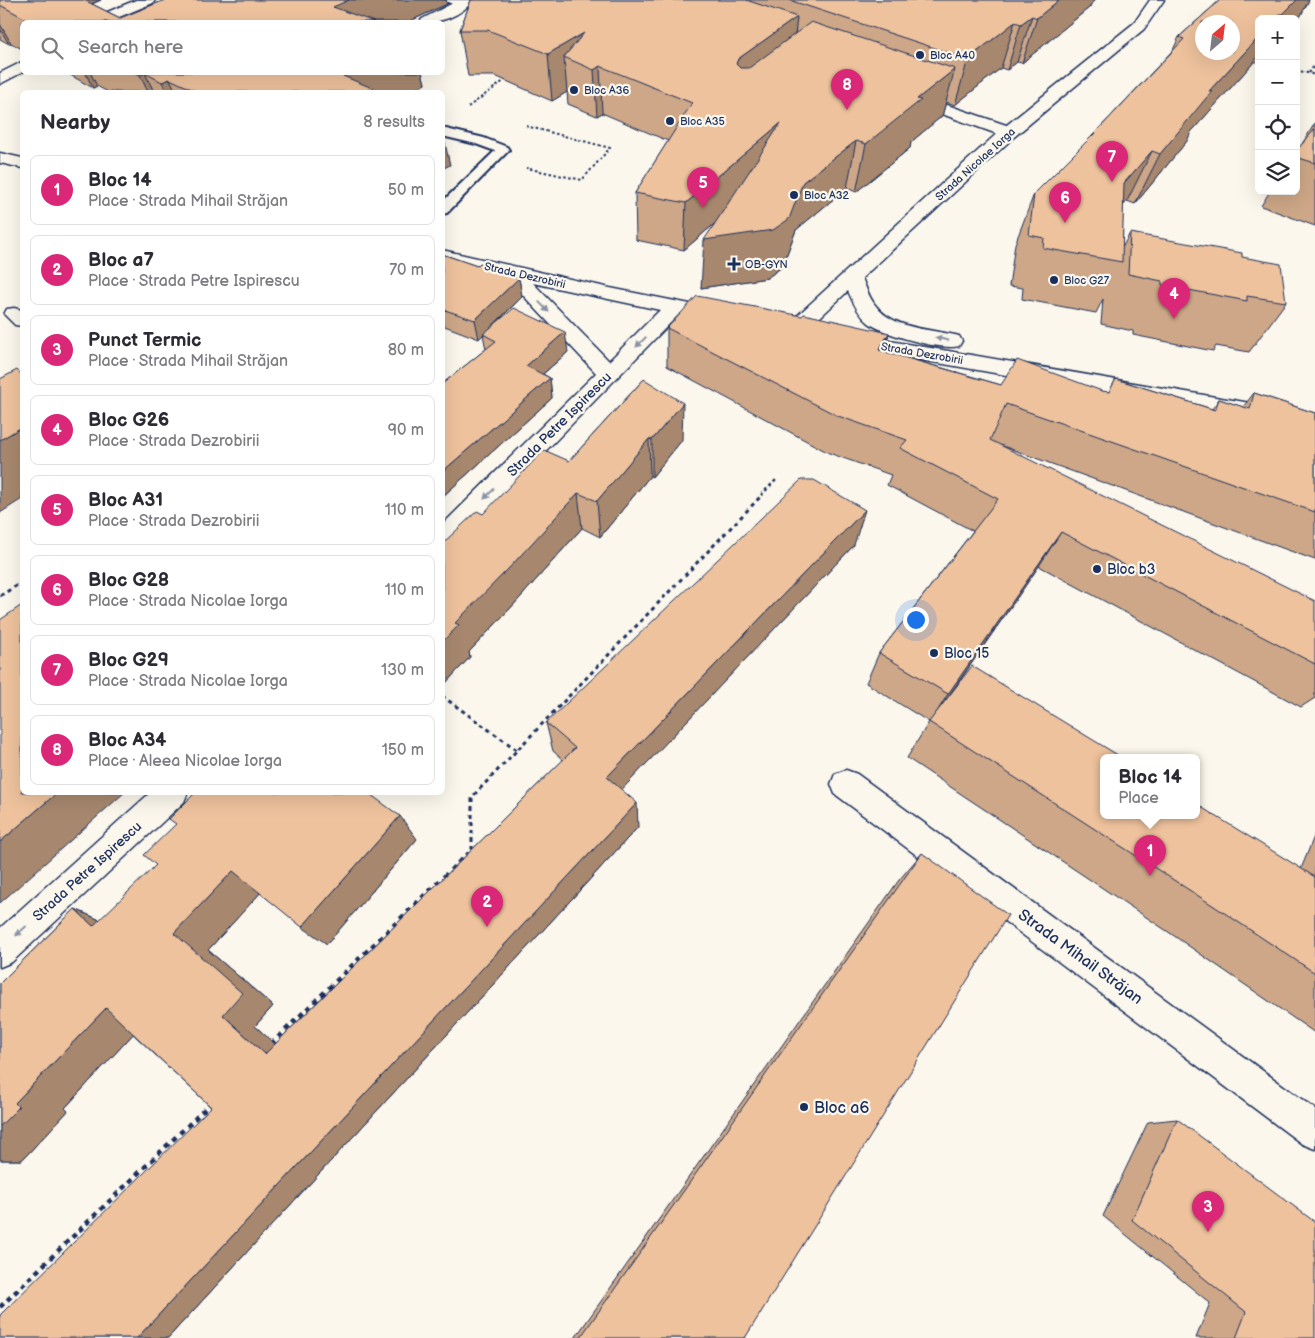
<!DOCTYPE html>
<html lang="en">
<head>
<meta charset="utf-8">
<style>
  body { margin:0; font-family:"Balsamiq Sans",sans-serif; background:#f2f2f3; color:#2b2b33 }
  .controls { position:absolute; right:15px; top:15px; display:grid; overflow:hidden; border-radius:8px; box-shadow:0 5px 20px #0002 }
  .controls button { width:45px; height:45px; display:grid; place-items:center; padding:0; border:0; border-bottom:1px solid #e1e1e2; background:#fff; color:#2b2b33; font:25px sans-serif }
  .compass { position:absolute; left:1195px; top:15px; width:45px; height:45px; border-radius:50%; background:#fff; box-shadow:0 5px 20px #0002; rotate:28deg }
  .you { position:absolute; left:915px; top:619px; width:18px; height:18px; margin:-12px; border:4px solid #fff; border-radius:50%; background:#1a73e8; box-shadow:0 0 0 8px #1a73e833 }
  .badge { display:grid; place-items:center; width:32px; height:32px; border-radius:50%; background:#db2777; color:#fff; font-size:16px; font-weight:700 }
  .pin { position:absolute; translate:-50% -41px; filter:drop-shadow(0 1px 2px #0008) }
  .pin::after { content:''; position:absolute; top:26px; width:18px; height:15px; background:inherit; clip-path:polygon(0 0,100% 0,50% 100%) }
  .popup { position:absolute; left:1100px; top:754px; width:100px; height:65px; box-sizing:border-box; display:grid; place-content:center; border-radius:8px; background:#fff; filter:drop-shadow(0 1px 4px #0005); font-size:16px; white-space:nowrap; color:#7c7c81 }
  .popup b { font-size:19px; color:#2b2b33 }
  .popup::after { content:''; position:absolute; left:50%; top:100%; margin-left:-10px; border:10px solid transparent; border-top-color:#fff }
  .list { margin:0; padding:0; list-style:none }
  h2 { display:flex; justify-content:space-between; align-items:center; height:65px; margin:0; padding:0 20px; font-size:21px }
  h2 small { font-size:16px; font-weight:400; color:#7c7c81 }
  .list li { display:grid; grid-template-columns:32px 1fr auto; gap:15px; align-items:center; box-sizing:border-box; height:70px; margin:0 10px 10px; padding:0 10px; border:1px solid #e1e1e2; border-radius:8px }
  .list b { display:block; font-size:19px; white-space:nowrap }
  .list p { margin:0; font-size:16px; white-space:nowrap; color:#7c7c81 }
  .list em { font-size:16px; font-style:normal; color:#7c7c81 }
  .icon { flex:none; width:28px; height:28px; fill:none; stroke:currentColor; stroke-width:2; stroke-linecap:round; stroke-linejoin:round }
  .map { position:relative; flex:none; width:1315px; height:1338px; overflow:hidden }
  .search { position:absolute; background:#fff; box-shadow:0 5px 20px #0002; left:20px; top:20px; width:425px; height:55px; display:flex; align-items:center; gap:12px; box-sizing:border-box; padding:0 18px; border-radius:8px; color:#7c7c81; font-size:19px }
  .panel { position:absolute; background:#fff; box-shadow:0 5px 20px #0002; left:20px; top:90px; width:425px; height:705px; border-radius:8px }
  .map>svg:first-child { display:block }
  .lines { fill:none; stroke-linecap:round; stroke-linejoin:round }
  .lane-casing { stroke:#1b2f5e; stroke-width:4 }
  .street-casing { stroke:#1b2f5e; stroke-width:3 }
  .secondary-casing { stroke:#1b2f5e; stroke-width:3 }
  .path-far3 { stroke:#1b2f5e; stroke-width:2; stroke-dasharray:2.5 2.5; stroke-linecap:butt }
  .path-far2 { stroke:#1b2f5e; stroke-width:2.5; stroke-dasharray:3 3; stroke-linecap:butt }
  .path-far1 { stroke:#1b2f5e; stroke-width:3; stroke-dasharray:4 4; stroke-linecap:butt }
  .path { stroke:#1b2f5e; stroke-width:4.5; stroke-dasharray:5 5; stroke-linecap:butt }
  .lane { fill:#fbf7ec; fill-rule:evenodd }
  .street { fill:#fbf7ec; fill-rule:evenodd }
  .secondary { fill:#fbf7ec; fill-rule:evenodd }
  .wall { fill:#cda787; stroke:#1b2f5e }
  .shaded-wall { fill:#a7886e; stroke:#1b2f5e }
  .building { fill:#eec29d; stroke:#1b2f5e; fill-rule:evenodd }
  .oneway { fill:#8b93a5 }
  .poi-dot { fill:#1b2f5e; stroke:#fbf7ec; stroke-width:2 }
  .labels { text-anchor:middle; stroke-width:4.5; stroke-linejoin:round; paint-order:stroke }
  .far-poi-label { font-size:11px; fill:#1b2f5e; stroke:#fbf7ec; text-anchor:start }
  .far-street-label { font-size:11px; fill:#1b2f5e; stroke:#fbf7ec }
  .street-label { font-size:14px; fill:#1b2f5e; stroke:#fbf7ec }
  .poi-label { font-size:14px; fill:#1b2f5e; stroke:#fbf7ec; text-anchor:start }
  .near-street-label { font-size:16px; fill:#1b2f5e; stroke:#fbf7ec }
  .near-poi-label { font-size:16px; fill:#1b2f5e; stroke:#fbf7ec; text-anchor:start }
</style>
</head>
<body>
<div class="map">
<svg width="1315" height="1338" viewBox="0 0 1315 1338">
  <rect width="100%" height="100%" fill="#fbf7ec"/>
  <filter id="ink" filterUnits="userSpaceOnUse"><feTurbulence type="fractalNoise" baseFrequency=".02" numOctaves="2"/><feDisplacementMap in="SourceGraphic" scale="10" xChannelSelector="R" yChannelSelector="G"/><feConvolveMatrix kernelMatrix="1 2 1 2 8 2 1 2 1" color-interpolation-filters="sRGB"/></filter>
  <g filter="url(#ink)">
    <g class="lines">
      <g class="lane-casing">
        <path id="lane" d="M 443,0 L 458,0 L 467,5 L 462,8 Z
          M 442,128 L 484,138 L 507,147 L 509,150 L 447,213 L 442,214 L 442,202 L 495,151 L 476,144 L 442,136 Z"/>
      </g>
      <g class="street-casing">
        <path id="street" d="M 136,0 L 155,0 L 153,3 L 107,22 L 89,22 L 91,19 Z
          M 459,0 L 473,0 C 462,16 438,24 420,22 L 422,19 Z
          M 22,62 L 23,72 L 0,84 L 0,73 Z
          M 909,92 L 1015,128 L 1017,132 L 1015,136 L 1003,136 L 903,100 L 901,97 L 903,94 Z
          M 14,308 L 22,310 L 22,326 L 15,325 L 4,314 L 7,309 Z
          M 846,770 L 857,774 L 1315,1109 L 1315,1149 L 1302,1144 L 835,794 L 831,784 L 835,774 Z"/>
      </g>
      <g class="secondary-casing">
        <path id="secondary" d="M 1150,0 L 1164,0 L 1144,29 L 1015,136 L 862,278 C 866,287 869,298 876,306 C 894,330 933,329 959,336 L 962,341 L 959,346 C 942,351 885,335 869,323 C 859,315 853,303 848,291 L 801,335 L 794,337 L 787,335 L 784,330 L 787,325 L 1003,128 L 1134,23 Z
          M 0,153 L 22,158 L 22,168 L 0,163 Z
          M 442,250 L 610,288 L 720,310 L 727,311 L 730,316 L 727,321 L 720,322 L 679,314 L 451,548 L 442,551 L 442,525 L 596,373 L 505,276 L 442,262 ZM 533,283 L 660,310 L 609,361 Z
          M 849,334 L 1315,414 L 1315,430 L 842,346 L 839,341 L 842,336 Z
          M 151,792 L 188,792 L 184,802 L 12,962 L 0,967 L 0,928 Z"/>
      </g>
      <path class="path-far3" d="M 1296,70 L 1315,75
        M 1309,73 L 1315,64
        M 468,107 L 508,78
        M 526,126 L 610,148 L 582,180 L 526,168"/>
      <path class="path-far2" d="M 761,495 L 776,480"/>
      <path class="path-far1" d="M 0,596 L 22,582
        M 442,696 L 517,750
        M 460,861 L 472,849 L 472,797 L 763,494"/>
      <path class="path" d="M 271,1044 L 461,860
        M 0,1307 L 211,1103"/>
      <use href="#lane" class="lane"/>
      <use href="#street" class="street"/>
      <use href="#secondary" class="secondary"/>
    </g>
    <path class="wall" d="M 0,0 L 101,0 L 92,4 L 120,18 L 165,0 L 446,0 L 447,4 L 408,22 L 22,22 L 22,49 L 11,43 L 9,44 L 0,39 Z
      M 471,0 L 1095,0 L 1091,4 L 1090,7 L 1022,63 L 1017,62 L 1007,70 L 1001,68 L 955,105 L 946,102 L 942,116 L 911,142 L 910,148 L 856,192 L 847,188 L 796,230 L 782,267 L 767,278 L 701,288 L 714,224 L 684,250 L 636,240 L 635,193 L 668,141 L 602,113 L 597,116 L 568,104 L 567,92 L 552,101 L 495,76 L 468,76 L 460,30 Z
      M 1220,0 L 1309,0 L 1300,17 L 1296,20 L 1296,19 L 1259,19 L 1259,60 L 1257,62 L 1254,62 L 1191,132 L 1187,141 L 1135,204 L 1127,201 L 1123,206 L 1122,248 L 1130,233 L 1242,257 L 1286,302 L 1249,352 L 1216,346 L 1213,351 L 1133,335 L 1133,331 L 1101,324 L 1103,299 L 1096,313 L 1022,299 L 1023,288 L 1009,286 L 1015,244 L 1034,194 L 1095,133 L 1173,50 L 1179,37 Z
      M 65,72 L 422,72 L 425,84 L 409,92 L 108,92 L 97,86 L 93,88 Z
      M 1315,123 L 1315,226 L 1261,206 L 1270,191 L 1296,191 L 1296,151 L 1302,144 Z
      M 442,254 L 477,266 L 519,278 L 522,297 L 494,325 L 568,352 L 543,374 L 550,378 L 552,398 L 442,497 L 442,384 L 486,349 L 483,335 L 479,339 L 442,325 Z
      M 667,328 L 889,333 L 884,351 L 1001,385 L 1109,392 L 1116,379 L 1212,409 L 1219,399 L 1243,407 L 1254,393 L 1315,413 L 1315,560 L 1000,445 L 1315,664 L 1315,698 L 1301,707 L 1039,566 L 945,702 L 1301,869 L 1315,834 L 1315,1033 L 1167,931 L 907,758 L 929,722 L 866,683 L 879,653 L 973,531 L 887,485 L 891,475 L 829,453 L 667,366 Z
      M 644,379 L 682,440 L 652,477 L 650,476 L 600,537 L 582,528 L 519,599 L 469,652 L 470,657 L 442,687 L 483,514 L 569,461 Z
      M 854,545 L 621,790 L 638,827 L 168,1338 L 0,1338 L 211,1107 L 133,1034 L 65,1108 L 68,1111 L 22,1160 L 0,1160 L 0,983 L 75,909 L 100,920 L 417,839 L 327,944 L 260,893 L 208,950 L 273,1006 L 255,1026 L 275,1044 L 563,760 L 553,751 L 546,723 Z
      M 922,853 L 745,1338 L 575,1338 L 899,880 Z
      M 1177,1119 L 1315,1338 L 1196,1338 L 1210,1303 L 1103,1216 L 1148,1122 Z"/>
    <path class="shaded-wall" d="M 45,0 L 101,0 L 54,18 Z
      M 320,0 L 446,0 L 447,4 L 408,22 L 337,22 Z
      M 1059,0 L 1095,0 L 1091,4 L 1090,7 L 1022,63 L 1037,18 Z
      M 1297,0 L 1309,0 L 1300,17 L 1296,20 L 1296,19 L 1280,19 L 1283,14 Z
      M 1032,16 L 1017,62 L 1007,70 L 1021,24 Z
      M 797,17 L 792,63 L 735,106 L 736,64 L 738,59 Z
      M 1015,22 L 1001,68 L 955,105 L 968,59 Z
      M 0,24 L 11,43 L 9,44 L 0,29 Z
      M 584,33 L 564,57 L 567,92 L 552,101 L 548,54 Z
      M 1259,37 L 1259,54 L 1254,62 L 1191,132 L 1187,141 L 1135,204 L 1160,154 L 1209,91 Z
      M 600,66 L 602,113 L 597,116 L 594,70 Z
      M 955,69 L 942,116 L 911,142 L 910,148 L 856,192 L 866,144 L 917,99 Z
      M 85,72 L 90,72 L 97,86 L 93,88 Z
      M 349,72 L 422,72 L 425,84 L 409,92 L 347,92 L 343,76 Z
      M 145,73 L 154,92 L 148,92 L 140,75 Z
      M 170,79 L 176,92 L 167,92 L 162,82 Z
      M 781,123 L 776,171 L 684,250 L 686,203 Z
      M 442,130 L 450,165 L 442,169 Z
      M 856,141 L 847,188 L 796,230 L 782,267 L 767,278 L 701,288 L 704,240 L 803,182 Z
      M 1152,151 L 1127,201 L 1100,234 L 1124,183 Z
      M 519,278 L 522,297 L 484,334 L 483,334 L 483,335 L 479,339 L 475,320 Z
      M 565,332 L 568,352 L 529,386 L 526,366 Z
      M 889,333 L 879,372 L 879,350 Z
      M 550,378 L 552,398 L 442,497 L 442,472 Z
      M 683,403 L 682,440 L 652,477 L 652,440 Z
      M 22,427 L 22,499 L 0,513 L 0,440 Z
      M 649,439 L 650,476 L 600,537 L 597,501 Z
      M 578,493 L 582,528 L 519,599 L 469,652 L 470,657 L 442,687 L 442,642 L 455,623 Z
      M 865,510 L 854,545 L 610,802 L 607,777 Z
      M 1061,532 L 1039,566 L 930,723 L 948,694 Z
      M 58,792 L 125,792 L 0,903 L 0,842 Z
      M 637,803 L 638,827 L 168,1338 L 137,1338 Z
      M 400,816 L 417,839 L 327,944 L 302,927 Z
      M 233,871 L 262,891 L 208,950 L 273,1006 L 255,1026 L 295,1062 L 265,1054 L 223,1015 L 174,933 Z
      M 75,909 L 115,927 L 93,926 Z
      M 106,1008 L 147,1019 L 65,1108 L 68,1111 L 22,1160 L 0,1160 L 0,1126 L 15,1103 Z"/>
    <path class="building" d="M 0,0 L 84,0 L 120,18 L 165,0 L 349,0 L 333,7 L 374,22 L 32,22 L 0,5 Z
      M 471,0 L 746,0 L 797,17 L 738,59 L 736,64 L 740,68 L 749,68 L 811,22 L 955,69 L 917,99 L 921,100 L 866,144 L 856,141 L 803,182 L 789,219 L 773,230 L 704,240 L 781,123 L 686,203 L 635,193 L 692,103 L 600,66 L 594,70 L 564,57 L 584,33 L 548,54 L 488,30 L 460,30 Z
      M 789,0 L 1059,0 L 1037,18 L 1032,16 L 1021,24 L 1015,22 L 968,59 Z
      M 1220,0 L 1297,0 L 1283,14 L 1280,14 L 1276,19 L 1259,19 L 1259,37 L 1209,91 L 1212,91 L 1160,154 L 1152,151 L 1124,183 L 1122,262 L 1043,248 L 1044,238 L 1029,235 L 1034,194 L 1095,133 L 1184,39 L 1179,37 ZM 1202,22 L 1232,22 L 1232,52 L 1202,52 Z
      M 134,72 L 349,72 L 343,76 L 382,92 L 198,92 L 170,79 L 162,82 L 145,73 L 140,75 Z
      M 1315,129 L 1315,163 L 1296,157 L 1296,151 Z
      M 1130,233 L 1242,253 L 1242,257 L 1281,264 L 1286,302 L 1247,296 L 1247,301 L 1162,285 L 1162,281 L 1128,274 Z
      M 442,254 L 477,266 L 480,263 L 519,278 L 475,320 L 442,309 Z
      M 697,296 L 802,316 L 804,314 L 889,333 L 879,350 L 1001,385 L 1017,360 L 1102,391 L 1109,392 L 1116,379 L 1215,410 L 1219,399 L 1250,409 L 1254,393 L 1315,413 L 1315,512 L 1006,404 L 990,440 L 1315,601 L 1315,664 L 1061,532 L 948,694 L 879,653 L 998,499 L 900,448 L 907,440 L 838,416 L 667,328 Z
      M 514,308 L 565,332 L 526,366 L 550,378 L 442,472 L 442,384 L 496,341 L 483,334 Z
      M 17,370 L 22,375 L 22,427 L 0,440 L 0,379 Z
      M 644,379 L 683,403 L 652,440 L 649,439 L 597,501 L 578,493 L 511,566 L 455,623 L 459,625 L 442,642 L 442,544 L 477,511 L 483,514 L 544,450 L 569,461 Z
      M 801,480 L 814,480 L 865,510 L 607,777 L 637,803 L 137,1338 L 0,1338 L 0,1315 L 211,1107 L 106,1008 L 15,1103 L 19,1107 L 0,1126 L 0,983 L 75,909 L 93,926 L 156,865 L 144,855 L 176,824 L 169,819 L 196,792 L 367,792 L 400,816 L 302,927 L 233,871 L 174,933 L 242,993 L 223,1015 L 265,1054 L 575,748 L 546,723 Z
      M 22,605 L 22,792 L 58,792 L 0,842 L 0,620 Z
      M 972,666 L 1121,757 L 1104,757 L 1104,815 L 1196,815 L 1196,804 L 1315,877 L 1315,973 L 1217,908 L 929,722 Z
      M 922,853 L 1008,915 L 745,1338 L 580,1338 Z
      M 1177,1119 L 1315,1222 L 1315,1338 L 1236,1338 L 1246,1312 L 1132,1220 Z"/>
    <defs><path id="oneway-solid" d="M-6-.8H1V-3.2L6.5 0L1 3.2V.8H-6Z" transform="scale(1.25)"/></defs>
    <g class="oneway">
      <use href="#oneway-solid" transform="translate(544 307) rotate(46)"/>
      <use href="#oneway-solid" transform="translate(942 339) rotate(-167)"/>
      <use href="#oneway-solid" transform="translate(641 342) rotate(135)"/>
      <use href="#oneway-solid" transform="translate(489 494) rotate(135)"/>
      <use href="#oneway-solid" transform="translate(21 931) rotate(138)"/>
    </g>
  </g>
  <g class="poi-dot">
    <circle cx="920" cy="55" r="5"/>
    <circle cx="574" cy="90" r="5"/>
    <circle cx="670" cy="121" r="5"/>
    <circle cx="794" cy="195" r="5"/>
    <path d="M731.5 256.5h5v5h5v5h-5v5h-5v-5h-5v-5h5z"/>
    <circle cx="1054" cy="280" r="5"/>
    <circle cx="1097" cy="569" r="5"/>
    <circle cx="934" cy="653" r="5"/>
    <circle cx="804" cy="1107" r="5"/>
  </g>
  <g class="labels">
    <g class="far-poi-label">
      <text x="930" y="59">Bloc A40</text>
      <text x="584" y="94">Bloc A36</text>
      <text x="680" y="125">Bloc A35</text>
      <text x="804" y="199">Bloc A32</text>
      <text x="745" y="268">OB-GYN</text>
      <text x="1064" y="284">Bloc G27</text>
    </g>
    <g class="far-street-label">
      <text transform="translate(975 164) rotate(-42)" y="4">Strada Nicolae Iorga</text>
      <text transform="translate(525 275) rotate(13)" y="4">Strada Dezrobirii</text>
      <text transform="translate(922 353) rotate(10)" y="4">Strada Dezrobirii</text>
    </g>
    <g class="street-label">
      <text transform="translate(559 424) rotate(-45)" y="5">Strada Petre Ispirescu</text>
      <text transform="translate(87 871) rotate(-42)" y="5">Strada Petre Ispirescu</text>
    </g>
    <g class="poi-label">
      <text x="1107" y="574">Bloc b3</text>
      <text x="944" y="658">Bloc 15</text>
    </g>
    <g class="near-street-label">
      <text transform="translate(1081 956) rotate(36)" y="6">Strada Mihail Străjan</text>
    </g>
    <g class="near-poi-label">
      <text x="814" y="1113">Bloc a6</text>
    </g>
  </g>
</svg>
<div class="controls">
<button>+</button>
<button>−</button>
<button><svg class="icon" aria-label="locate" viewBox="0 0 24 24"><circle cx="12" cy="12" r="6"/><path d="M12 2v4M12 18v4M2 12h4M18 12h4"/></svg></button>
<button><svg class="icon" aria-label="layers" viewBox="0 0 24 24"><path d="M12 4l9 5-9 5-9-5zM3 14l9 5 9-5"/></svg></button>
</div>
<svg class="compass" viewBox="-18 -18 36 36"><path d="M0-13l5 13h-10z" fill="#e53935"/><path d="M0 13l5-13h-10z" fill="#7c7c81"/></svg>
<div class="you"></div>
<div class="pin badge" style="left:1150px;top:876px">1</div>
<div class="popup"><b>Bloc 14</b>Place</div>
<div class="pin badge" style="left:487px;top:927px">2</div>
<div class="pin badge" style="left:1208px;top:1232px">3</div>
<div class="pin badge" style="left:1174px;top:319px">4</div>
<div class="pin badge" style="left:703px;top:208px">5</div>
<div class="pin badge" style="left:1065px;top:223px">6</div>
<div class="pin badge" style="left:1112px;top:182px">7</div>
<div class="pin badge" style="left:847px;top:110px">8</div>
<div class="search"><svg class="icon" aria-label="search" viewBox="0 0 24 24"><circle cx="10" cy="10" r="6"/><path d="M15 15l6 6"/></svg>Search here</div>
<section class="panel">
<h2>Nearby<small>8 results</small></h2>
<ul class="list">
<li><span class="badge">1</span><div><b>Bloc 14</b><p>Place · Strada Mihail Străjan</p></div><em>50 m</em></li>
<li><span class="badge">2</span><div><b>Bloc a7</b><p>Place · Strada Petre Ispirescu</p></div><em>70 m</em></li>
<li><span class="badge">3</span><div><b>Punct Termic</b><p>Place · Strada Mihail Străjan</p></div><em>80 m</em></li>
<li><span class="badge">4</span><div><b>Bloc G26</b><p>Place · Strada Dezrobirii</p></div><em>90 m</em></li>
<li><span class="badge">5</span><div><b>Bloc A31</b><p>Place · Strada Dezrobirii</p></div><em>110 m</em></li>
<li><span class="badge">6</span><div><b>Bloc G28</b><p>Place · Strada Nicolae Iorga</p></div><em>110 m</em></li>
<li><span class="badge">7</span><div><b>Bloc G29</b><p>Place · Strada Nicolae Iorga</p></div><em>130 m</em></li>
<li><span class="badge">8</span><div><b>Bloc A34</b><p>Place · Aleea Nicolae Iorga</p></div><em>150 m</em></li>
</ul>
</section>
</div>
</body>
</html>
